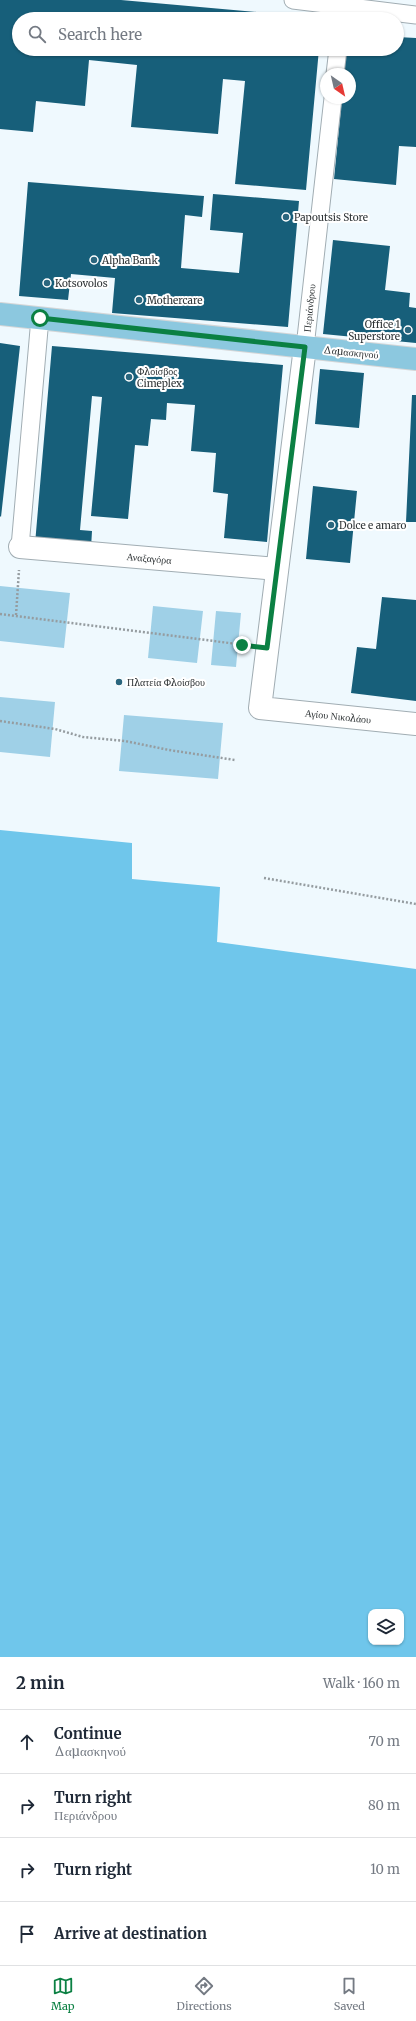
<!DOCTYPE html>
<html lang="en">
<head>
<meta charset="utf-8">
<style>
  body { margin:0; font-family:Merriweather,serif; background:#f6f6f7; color:#1f2937 }
  .controls { position:absolute; right:12px; bottom:12px; display:grid; overflow:hidden; border-radius:8px; box-shadow:0 1px 3px #0004 }
  .controls button { width:36px; height:36px; display:grid; place-items:center; padding:0; border:0; border-bottom:1px solid #e0e1e3; background:#fff; color:#1f2937; font:20px sans-serif }
  .compass { position:absolute; left:320px; top:68px; width:36px; height:36px; border-radius:50%; background:#fff; box-shadow:0 1px 3px #0004; rotate:146deg }
  .stop { position:absolute; width:12px; height:12px; margin:-9px; border:3px solid #0b8043; border-radius:50%; background:#fff }
  .stop.end { background:#0b8043; border-color:#fff; box-shadow:0 1px 4px #0008 }
  .list { margin:0; padding:0; list-style:none }
  h2 { display:flex; justify-content:space-between; align-items:center; height:52px; margin:0; padding:0 16px; font-size:17px }
  h2 small { font-size:13px; font-weight:400; color:#747a83 }
  .list li { display:grid; grid-template-columns:26px 1fr auto; gap:12px; align-items:center; box-sizing:border-box; height:64px; padding:0 16px; border-top:1px solid #e0e1e3 }
  .list b { display:block; font-size:15px; white-space:nowrap }
  .list p { margin:0; font-size:13px; white-space:nowrap; color:#747a83 }
  .list em { font-size:13px; font-style:normal; color:#747a83 }
  .icon { flex:none; width:22px; height:22px; fill:none; stroke:currentColor; stroke-width:2; stroke-linecap:round; stroke-linejoin:round }
  .map { position:relative; flex:none; width:416px; height:1657px; overflow:hidden }
  .search { position:absolute; background:#fff; box-shadow:0 1px 3px #0004; left:12px; right:12px; top:12px; height:44px; display:flex; align-items:center; gap:10px; box-sizing:border-box; padding:0 14px; border-radius:22px; color:#747a83; font-size:15px }
  .sheet { height:308px; background:#fff }
  nav { display:flex; justify-content:space-around; align-items:center; box-sizing:border-box; height:56px; border-top:1px solid #e0e1e3; background:#fff; font-size:11px; color:#747a83 }
  nav a { display:grid; justify-items:center; gap:2px }
  nav .on { color:#0b8043 }
  .map>svg:first-child { display:block }
  .green { fill:#9fd0e7 }
  .water { fill:#6fc6eb; fill-rule:evenodd }
  .building { fill:#175f7a }
  .lines { fill:none; stroke-linecap:round; stroke-linejoin:round }
  .pedestrian-casing { stroke:#a1adb3; stroke-width:19 }
  .minor-casing { stroke:#a1adb3; stroke-width:24 }
  .primary-casing { stroke:#d5d6d7; stroke-width:24 }
  .path { stroke:#959ca0; stroke-width:2.5; stroke-dasharray:2 2; stroke-linecap:butt }
  .pedestrian { stroke:#fff; stroke-width:17 }
  .minor { stroke:#fff; stroke-width:22 }
  .primary { stroke:#8cc8df; stroke-width:22 }
  .route { stroke:#0b8043; stroke-width:5 }
  .poi-dot { fill:#2a667e; stroke:#fff; stroke-width:1.5 }
  .labels { text-anchor:middle; stroke-width:4; stroke-linejoin:round; paint-order:stroke }
  .poi-label { font-size:10px; fill:#2f3436; stroke:#fff; text-anchor:start }
  .street-label { font-size:10px; fill:#2f3436; stroke:#fff }
</style>
</head>
<body>
<div class="map">
<svg width="416" height="1657" viewBox="0 0 416 1657">
  <rect width="100%" height="100%" fill="#eff9fe"/>
  <path class="green" d="M 0,586 L 70,593 L 64,648 L 0,641 Z
    M 153,606 L 203,611 L 197,663 L 148,658 Z
    M 216,611 L 241,613 L 236,667 L 211,665 Z
    M 0,697 L 55,702 L 50,757 L 0,752 Z
    M 124,715 L 223,723 L 218,779 L 119,771 Z"/>
  <path class="water" d="M 0,830 L 132,843 L 132,879 L 220,887 L 217,942 L 416,969 L 416,1657 L 0,1657 ZM 371,1612 L 401,1612 L 401,1642 L 371,1642 Z"/>
  <path class="building" d="M 0,0 L 121,0 L 324,18 L 19,19 L 19,49 L 319,49 L 306,190 L 235,184 L 245,81 L 223,79 L 218,134 L 131,127 L 137,65 L 89,60 L 85,106 L 36,101 L 33,132 L 0,129 Z
    M 397,37 L 416,38 L 416,147 L 399,146 L 396,185 L 334,179 L 342,98 L 350,98 L 350,74 L 344,74 L 346,49 L 397,49 Z
    M 28,182 L 204,196 L 202,217 L 185,215 L 181,268 L 239,273 L 243,233 L 210,230 L 213,194 L 299,201 L 288,327 L 112,313 L 115,278 L 71,274 L 68,300 L 19,296 Z
    M 333,240 L 390,246 L 385,290 L 410,293 L 409,307 L 416,308 L 416,343 L 323,334 Z
    M 0,343 L 20,346 L 1,517 L 0,516 Z
    M 52,346 L 283,365 L 267,542 L 224,538 L 228,494 L 213,492 L 216,453 L 191,451 L 195,405 L 167,403 L 166,420 L 151,419 L 148,446 L 135,445 L 128,519 L 91,516 L 102,397 L 92,396 L 80,530 L 92,531 L 91,548 L 35,544 Z
    M 320,369 L 364,373 L 359,428 L 315,424 Z
    M 412,395 L 416,395 L 416,522 L 406,522 Z
    M 313,486 L 357,491 L 350,563 L 306,559 Z
    M 382,597 L 416,600 L 416,701 L 351,693 L 357,647 L 376,649 Z"/>
  <g class="lines">
    <g class="pedestrian-casing">
      <path id="pedestrian" d="M 293,0 L 416,15
        M 335,74 L 338,49
        M 305,347 L 333,98
        M 20,547 L 40,318"/>
    </g>
    <g class="minor-casing">
      <path id="minor" d="M 305,347 L 260,708 L 416,724
        M 20,547 L 277,569"/>
    </g>
    <g class="primary-casing">
      <path id="primary" d="M 0,314 L 416,359"/>
    </g>
    <path class="path" d="M 0,614 L 245,645
      M 16,615 L 19,570
      M 0,721 L 55,729 L 83,737 L 125,741 L 169,750 L 235,760
      M 264,878 L 416,904"/>
    <use href="#pedestrian" class="pedestrian"/>
    <use href="#minor" class="minor"/>
    <use href="#primary" class="primary"/>
  </g>
  <g class="lines">
    <path class="route" d="M 40,318 L 305,347 L 267,648 L 242,645"/>
  </g>
  <g class="poi-dot">
    <circle cx="286" cy="217" r="4"/>
    <circle cx="94" cy="260" r="4"/>
    <circle cx="47" cy="283" r="4"/>
    <circle cx="139" cy="300" r="4"/>
    <circle cx="408" cy="330" r="4"/>
    <circle cx="129" cy="377" r="4"/>
    <circle cx="331" cy="525" r="4"/>
    <circle cx="119" cy="682" r="4"/>
  </g>
  <g class="labels">
    <g class="poi-label">
      <text x="294" y="221">Papoutsis Store</text>
      <text x="102" y="264">Alpha Bank</text>
      <text x="55" y="287">Kotsovolos</text>
      <text x="147" y="304">Mothercare</text>
      <text x="400" y="328" text-anchor="end">Office 1<tspan x="400" dy="12">Superstore</tspan></text>
      <text x="137" y="375">Φλοίσβος<tspan x="137" dy="12">Cimeplex</tspan></text>
      <text x="339" y="529">Dolce e amaro</text>
      <text x="127" y="686">Πλατεία Φλοίσβου</text>
    </g>
    <g class="street-label">
      <text transform="translate(309 308) rotate(-84)" y="4">Περιάνδρου</text>
      <text transform="translate(351 352) rotate(6)" y="4">Δαμασκηνού</text>
      <text transform="translate(149 558) rotate(5)" y="4">Αναξαγόρα</text>
      <text transform="translate(338 716) rotate(6)" y="4">Αγίου Νικολάου</text>
    </g>
  </g>
</svg>
<div class="controls">
<button><svg class="icon" aria-label="layers" viewBox="0 0 24 24"><path d="M12 4l9 5-9 5-9-5zM3 14l9 5 9-5"/></svg></button>
</div>
<svg class="compass" viewBox="-18 -18 36 36"><path d="M0-13l5 13h-10z" fill="#e53935"/><path d="M0 13l5-13h-10z" fill="#747a83"/></svg>
<div class="stop" style="left:40px;top:318px"></div>
<div class="stop end" style="left:242px;top:645px"></div>
<div class="search"><svg class="icon" aria-label="search" viewBox="0 0 24 24"><circle cx="10" cy="10" r="6"/><path d="M15 15l6 6"/></svg>Search here</div>
</div>
<section class="sheet">
<h2>2 min<small>Walk · 160 m</small></h2>
<ul class="list">
<li><svg class="icon" aria-label="ahead" viewBox="0 0 24 24"><path d="M12 20V5M6 11l6-6 6 6"/></svg><div><b>Continue</b><p>Δαμασκηνού</p></div><em>70 m</em></li>
<li><svg class="icon" aria-label="right" viewBox="0 0 24 24"><path d="M7 20v-9h11M14 6l5 5-5 5"/></svg><div><b>Turn right</b><p>Περιάνδρου</p></div><em>80 m</em></li>
<li><svg class="icon" aria-label="right" viewBox="0 0 24 24"><path d="M7 20v-9h11M14 6l5 5-5 5"/></svg><div><b>Turn right</b></div><em>10 m</em></li>
<li><svg class="icon" aria-label="arrive" viewBox="0 0 24 24"><path d="M6 21V4h12l-3 4 3 4H6"/></svg><div><b>Arrive at destination</b></div></li>
</ul>
</section>
<nav>
<a class="on"><svg class="icon" aria-label="map" viewBox="0 0 24 24"><path d="M3 6l6-2 6 2 6-2v14l-6 2-6-2-6 2zM9 4v14M15 6v14"/></svg>Map</a>
<a><svg class="icon" aria-label="directions" viewBox="0 0 24 24"><path d="M12 3l9 9-9 9-9-9zM9 14v-3h6M13 9l2 2-2 2"/></svg>Directions</a>
<a><svg class="icon" aria-label="saved" viewBox="0 0 24 24"><path d="M7 4h10v16l-5-4-5 4z"/></svg>Saved</a>
</nav>
</body>
</html>
